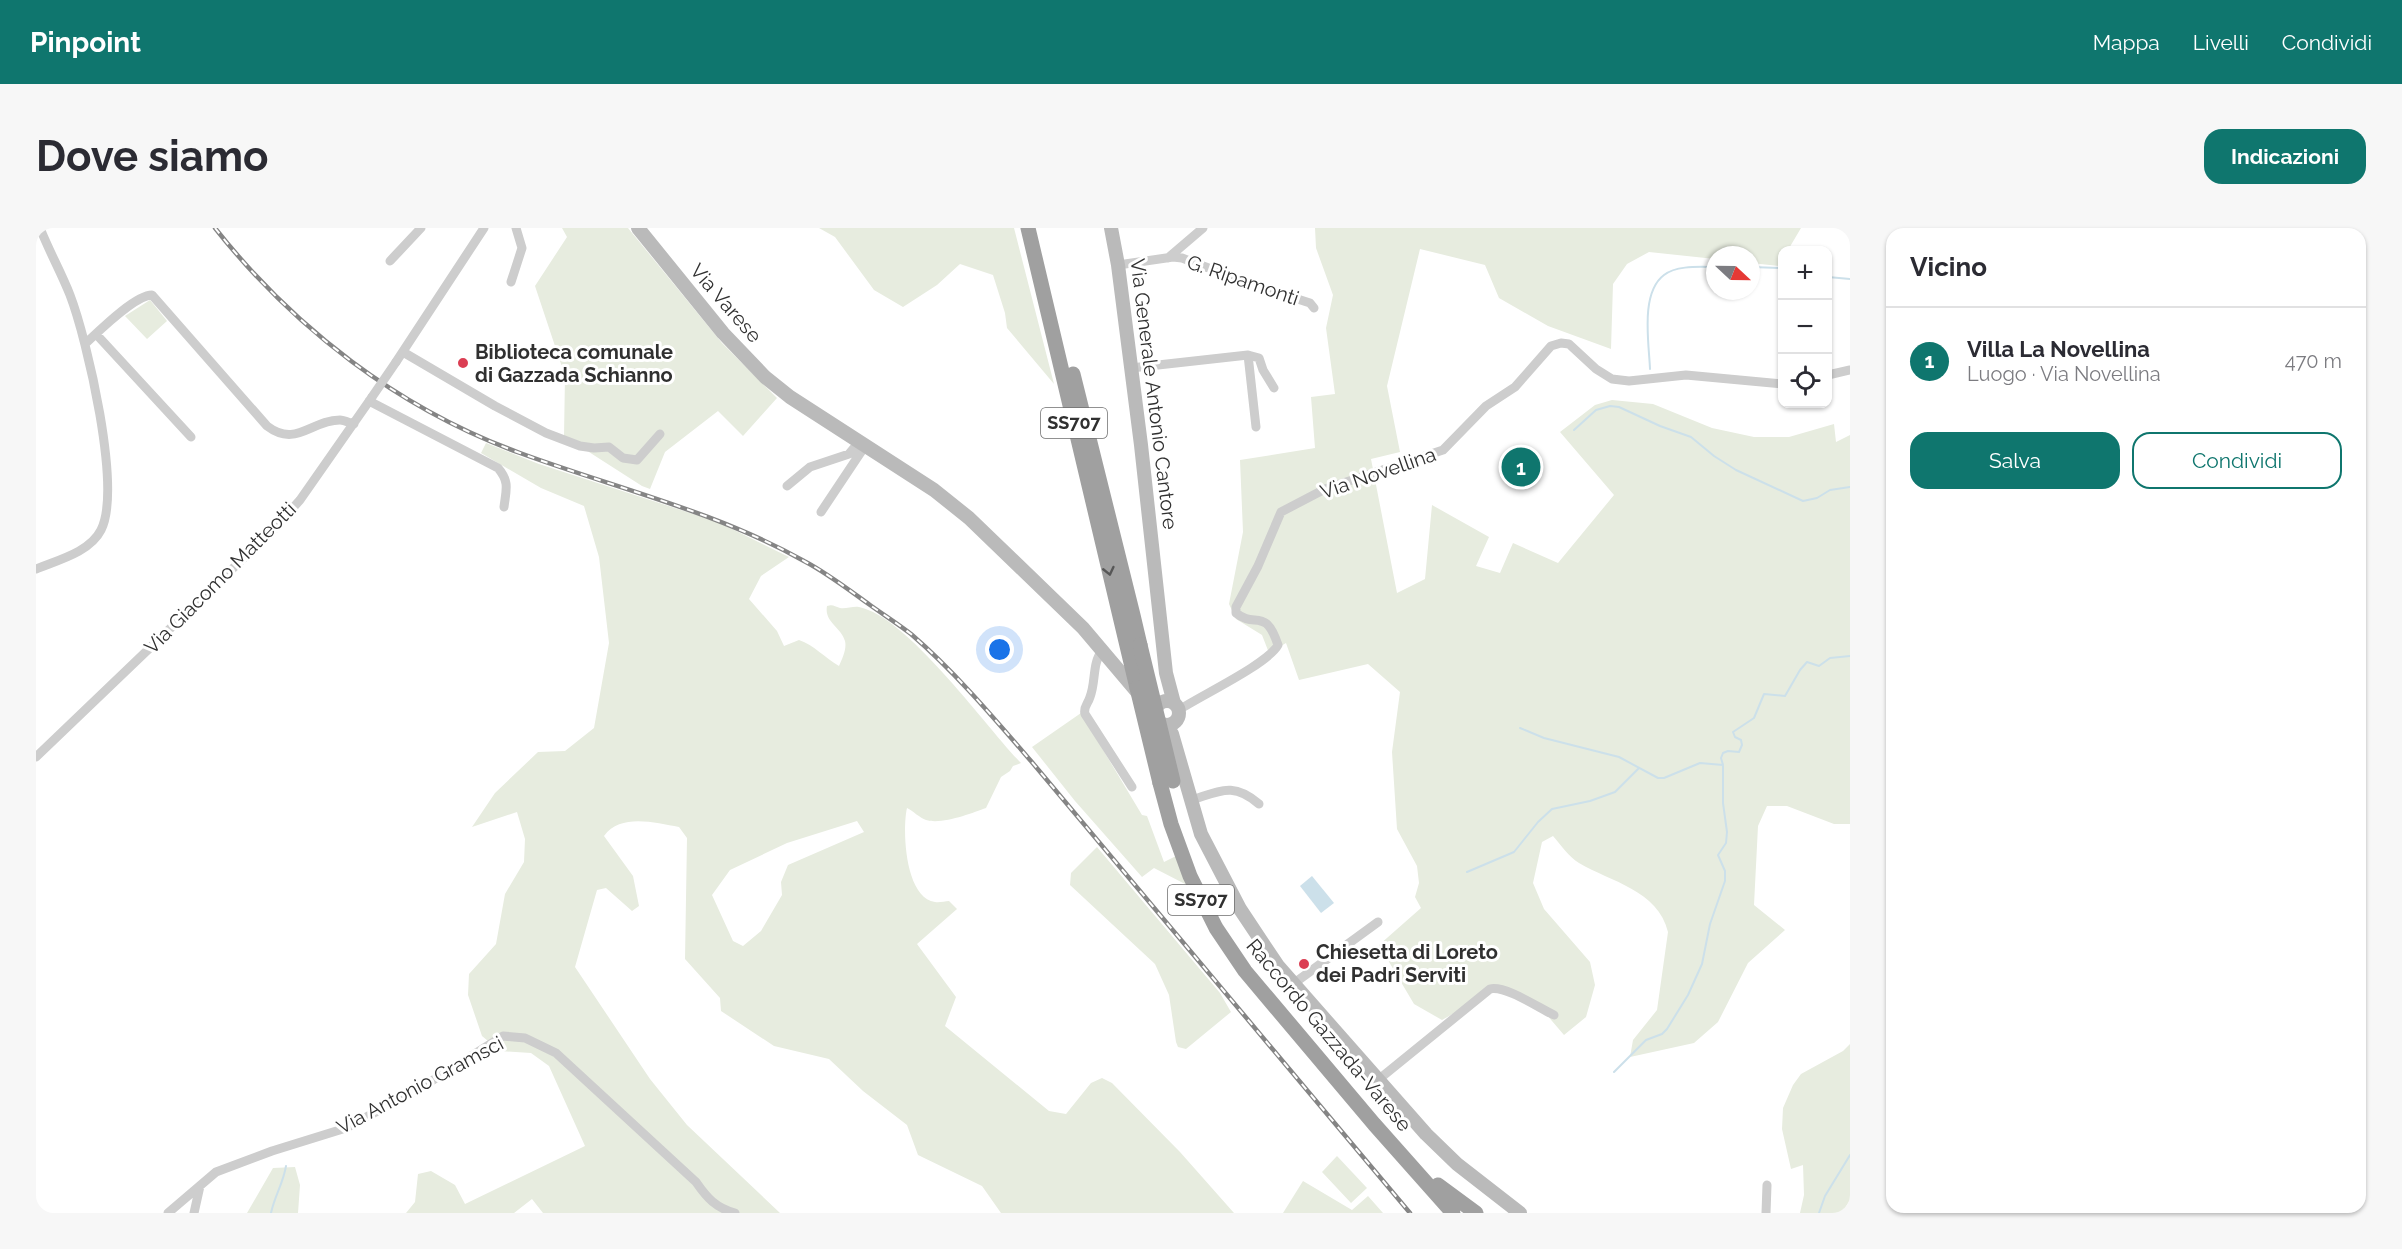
<!DOCTYPE html>
<html lang="it">
<head>
<meta charset="utf-8">
<style>
  body { margin:0; font-family:Raleway,sans-serif; background:#f7f7f7; color:#2b2b33 }
  .controls { position:absolute; right:18px; top:18px; display:grid; overflow:hidden; border-radius:12px; box-shadow:0 2px 4px #0004 }
  .controls button { width:54px; height:54px; display:grid; place-items:center; padding:0; border:0; border-bottom:2px solid #e1e1e2; background:#fff; color:#2b2b33; font:30px sans-serif }
  .compass { position:absolute; left:1670px; top:18px; width:54px; height:54px; border-radius:50%; background:#fff; box-shadow:0 2px 4px #0004; rotate:112deg }
  .you { position:absolute; left:964px; top:422px; width:21px; height:21px; margin:-15px; border:4px solid #fff; border-radius:50%; background:#1a73e8; box-shadow:0 0 0 9px #1a73e833 }
  .badge { display:grid; place-items:center; width:39px; height:39px; border-radius:50%; background:#0f766e; color:#fff; font-size:20px; font-weight:700 }
  .pin { position:absolute; translate:-50% -50%; border:3px solid #fff; box-shadow:0 2px 6px #0006 }
  .list { margin:0; padding:0; list-style:none }
  h2 { display:flex; justify-content:space-between; align-items:center; height:78px; margin:0; padding:0 24px; font-size:26px }
  h2 small { font-size:20px; font-weight:400; color:#7c7c81 }
  .list li { display:grid; grid-template-columns:39px 1fr auto; gap:18px; align-items:center; box-sizing:border-box; height:108px; padding:0 24px; border-top:2px solid #e1e1e2 }
  .list b { display:block; font-size:22px; white-space:nowrap }
  .list p { margin:0; font-size:20px; white-space:nowrap; color:#7c7c81 }
  .list em { font-size:20px; font-style:normal; color:#7c7c81 }
  .actions { display:flex; gap:12px; padding:18px 24px }
  .actions a { flex:1; padding:14px 0; border:2px solid #0f766e; border-radius:18px; text-align:center; font-size:21px; color:#0f766e }
  .actions .main { background:#0f766e; color:#fff }
  .icon { flex:none; width:33px; height:33px; fill:none; stroke:currentColor; stroke-width:2; stroke-linecap:round; stroke-linejoin:round }
  .map { position:relative; flex:none; width:1814px; height:985px; overflow:hidden; border-radius:18px }
  header { display:flex; align-items:center; gap:36px; box-sizing:border-box; height:84px; padding:0 30px; background:#0f766e; color:#fff }
  header strong { font-size:28px }
  nav { display:flex; gap:33px; margin-inline-start:auto; font-size:21px }
  .intro { display:flex; align-items:center; justify-content:space-between; box-sizing:border-box; height:144px; padding:0 36px }
  h1 { margin:0; font-size:42px }
  .button { padding:15px 27px; border-radius:18px; background:#0f766e; color:#fff; font-size:21px; font-weight:700 }
  main { display:flex; gap:36px; padding:0 36px }
  aside { flex:1; background:#fff; border-radius:18px; box-shadow:0 2px 4px #0004 }
  .map>svg:first-child { display:block }
  .green { fill:#e7ecdf; fill-rule:evenodd }
  .water { fill:#cce0ea }
  .lines { fill:none; stroke-linecap:round; stroke-linejoin:round }
  .stream { stroke:#cce0ea; stroke-width:2 }
  .minor { stroke:#cdcdcd; stroke-width:9 }
  .secondary { stroke:#bababa; stroke-width:14 }
  .trunk { stroke:#a0a0a0; stroke-width:15 }
  .rail-casing { stroke:#858585; stroke-width:4.5 }
  .rail { stroke:#fff; stroke-width:2; stroke-dasharray:7; stroke-linecap:butt }
  .minor-bridge { stroke:#cdcdcd; stroke-width:9 }
  .trunk-bridge { stroke:#a0a0a0; stroke-width:15 }
  .oneway { stroke:#575757 }
  .poi-dot { fill:#db3e53; stroke:#fff; stroke-width:2 }
  .labels { text-anchor:middle; stroke-width:6; stroke-linejoin:round; paint-order:stroke }
  .shield { fill:#fff; stroke:#6e6e6e; stroke-width:1.5 }
  .shield-label { font-size:18px; font-weight:bold; fill:#303030 }
  .street-label { font-size:20px; fill:#303030; stroke:#fff }
  .poi-label { font-size:20px; font-weight:bold; fill:#303030; stroke:#fff; text-anchor:start }
</style>
</head>
<body>
<header>
<strong>Pinpoint</strong>
<nav><a>Mappa</a><a>Livelli</a><a>Condividi</a></nav>
</header>
<div class="intro"><h1>Dove siamo</h1><a class="button">Indicazioni</a></div>
<main>
<div class="map">
<svg width="1814" height="985" viewBox="0 0 1814 985">
  <rect width="100%" height="100%" fill="#fff"/>
  <path class="green" d="M 526,0 L 592,0 L 686,115 L 741,170 L 707,208 L 682,183 L 629,224 L 614,261 L 606,258 L 528,208 L 529,148 L 499,58 L 531,9 Z
    M 783,0 L 978,0 L 1018,156 L 971,100 L 969,85 L 957,47 L 924,36 L 901,57 L 867,79 L 838,62 L 799,9 Z
    M 1279,0 L 1765,0 L 1752,22 L 1746,22 L 1746,32 L 1743,38 L 1715,35 L 1715,27 L 1679,27 L 1679,31 L 1613,24 L 1591,36 L 1577,56 L 1575,121 L 1512,98 L 1463,70 L 1449,37 L 1384,21 L 1351,158 L 1364,224 L 1335,231 L 1361,365 L 1389,351 L 1396,277 L 1453,309 L 1440,338 L 1464,345 L 1477,315 L 1522,335 L 1578,267 L 1524,204 L 1559,177 L 1576,172 L 1617,176 L 1676,200 L 1718,209 L 1753,209 L 1798,196 L 1800,214 L 1814,207 L 1814,596 L 1798,596 L 1751,578 L 1731,578 L 1722,598 L 1718,677 L 1749,702 L 1712,735 L 1682,794 L 1658,815 L 1594,829 L 1597,812 L 1621,782 L 1632,704 C 1622,662 1575,654 1543,635 C 1533,629 1525,617 1517,608 L 1506,614 L 1497,655 L 1508,681 L 1554,734 L 1559,757 L 1550,789 L 1528,807 L 1498,772 L 1457,763 L 1406,792 L 1378,776 L 1343,717 L 1385,680 L 1379,669 L 1383,655 L 1381,638 L 1361,601 L 1356,524 L 1364,464 L 1332,436 L 1263,452 L 1250,415 L 1233,425 L 1226,407 L 1200,391 L 1193,376 L 1207,304 L 1204,232 L 1279,220 L 1275,169 L 1299,166 L 1290,100 L 1297,67 L 1280,20 Z
    M 114,72 L 131,93 L 111,111 L 89,88 Z
    M 450,215 L 503,236 L 682,294 L 753,329 L 725,348 L 713,371 L 741,403 L 748,418 L 763,412 C 778,417 789,430 803,438 C 806,431 811,421 809,413 C 805,399 788,394 791,378 C 797,376 798,378 804,380 C 810,381 817,378 823,379 C 872,389 949,498 985,535 L 977,538 L 974,543 L 965,549 L 950,580 C 936,585 906,597 890,592 C 884,590 877,583 871,580 C 866,602 869,670 899,674 C 903,675 909,673 913,673 L 921,681 L 881,716 L 920,769 L 909,798 L 1013,883 L 1030,886 L 1055,855 L 1066,850 L 1076,855 L 1144,924 L 1198,985 L 965,985 L 946,958 L 882,927 L 871,897 L 827,863 L 793,831 L 738,818 L 685,783 L 684,770 L 649,731 L 651,610 L 643,599 C 619,595 585,585 568,608 L 597,648 L 603,678 L 596,683 L 570,660 L 561,662 L 539,739 L 614,851 L 651,897 L 744,985 L 507,985 L 496,971 L 478,985 L 370,985 L 379,974 L 382,946 L 395,943 L 419,957 L 429,976 L 549,918 L 513,838 L 495,825 L 464,823 L 446,808 L 432,767 L 433,746 L 460,716 L 469,666 L 488,634 L 489,611 L 481,584 L 436,599 L 459,565 L 502,524 L 529,523 L 558,500 L 573,415 L 563,329 L 548,278 L 505,260 L 445,225 ZM 821,593 L 828,604 L 752,637 L 745,654 L 746,667 L 725,703 L 707,718 L 697,713 L 676,667 L 694,642 L 751,615 Z
    M 1045,485 L 1106,587 L 1111,588 L 1128,634 L 1140,628 L 1151,657 L 1118,640 L 1106,649 L 1039,573 L 996,519 Z
    M 1061,619 L 1184,765 L 1195,784 L 1150,821 L 1142,819 L 1140,814 L 1133,767 L 1119,736 L 1034,657 L 1035,645 Z
    M 1814,816 L 1814,972 L 1806,985 L 1764,985 L 1768,967 L 1767,937 L 1755,941 L 1746,901 L 1747,880 L 1757,857 L 1765,846 L 1807,823 Z
    M 1301,928 L 1331,960 L 1315,975 L 1286,944 Z
    M 259,939 L 264,957 L 262,985 L 211,985 L 237,940 Z
    M 1267,953 L 1316,982 L 1332,968 L 1347,985 L 1247,985 Z"/>
  <path class="water" d="M 1276,648 L 1298,675 L 1285,685 L 1264,658 Z"/>
  <g class="lines">
    <path class="stream" d="M 1715,39 L 1746,40
      M 1792,49 L 1814,51
      M 1614,141 C 1613,115 1604,65 1628,47 C 1641,37 1664,39 1679,39
      M 1538,202 L 1560,182 L 1574,178 L 1583,179 L 1624,198 L 1655,209 L 1678,228 L 1700,242 L 1767,273 L 1781,270 L 1794,262 L 1814,259
      M 1484,500 L 1508,510 L 1583,529 L 1622,550 L 1628,550 L 1664,535 L 1687,537 L 1685,530 L 1687,525 L 1692,523 L 1703,524 L 1706,517 L 1705,512 L 1699,509 L 1697,504 L 1718,490 L 1728,466 L 1749,468 L 1764,442 L 1771,434 L 1783,438 L 1794,430 L 1814,428
      M 1431,644 L 1478,624 L 1502,594 L 1516,581 L 1554,573 L 1579,564 L 1603,540
      M 1578,844 L 1610,812 L 1626,806 L 1631,801 L 1652,767 L 1666,736 L 1674,696 L 1689,653 L 1689,643 L 1682,627 L 1690,615 L 1691,604 L 1687,575 L 1687,538
      M 235,985 C 239,967 247,956 250,938
      M 1783,985 L 1789,968 L 1814,927"/>
    <path class="minor" d="M 1132,30 L 1167,0
      M 354,33 L 385,0
      M 1082,37 L 1137,29 L 1146,30 L 1215,56 L 1274,75 L 1278,80
      M 475,54 L 486,20 L 480,0
      M 60,106 L 155,209
      M 49,116 C 63,103 99,67 116,67 L 231,198 C 260,220 275,192 304,192 C 308,192 314,195 318,196
      M 367,124 L 459,178 L 510,205 L 544,218 L 558,220 L 573,219 L 587,230 L 601,232 L 624,206
      M 1212,127 L 1223,130 L 1227,142 L 1238,160
      M 360,134 L 448,0
      M 1095,140 L 1212,127 L 1220,199
      M 1792,147 L 1814,142
      M 333,173 L 462,240 C 474,254 470,262 468,279
      M 751,258 L 774,239 L 813,226 L 823,214
      M 785,284 L 829,218
      M 0,341 C 22,332 54,324 65,302 C 86,261 51,111 34,67 C 25,44 13,23 4,0
      M 1066,423 C 1056,435 1060,454 1054,469 C 1052,476 1047,479 1049,486 L 1096,559
      M 1143,482 C 1164,468 1232,436 1242,417 C 1229,378 1219,401 1200,385 L 1200,379 L 1222,338 L 1245,284 L 1289,261 L 1407,222 L 1450,178 L 1479,159 L 1515,118 L 1525,115 L 1533,116 L 1560,141 L 1576,151 L 1593,153 L 1650,147 L 1746,156
      M 0,529 L 238,301 L 264,272 L 336,169
      M 1155,572 C 1185,563 1197,554 1223,576
      M 1257,756 L 1342,694
      M 1342,852 L 1454,761 C 1469,757 1503,780 1518,787
      M 132,985 L 180,944 L 236,923 L 310,900 L 386,859 L 467,808 L 489,810 L 520,825 L 660,954 C 671,970 680,980 699,985
      M 158,985 L 164,958
      M 1730,985 L 1731,957"/>
    <path class="secondary" d="M 602,0 L 687,105 L 729,149 L 754,169 L 898,262 L 933,290 L 1047,400 L 1102,465
      M 1075,0 L 1082,37 L 1105,217 L 1130,445 L 1138,475
      M1119 485a12 12 0 1 1 24 0a12 12 0 1 1-24 0Z
      M 1128,497 L 1136,506 L 1165,606 L 1204,681 L 1242,738 L 1390,906 L 1421,936 L 1484,985"/>
    <path class="trunk" d="M 992,0 L 1101,460
      M 1037,146 L 1097,387 L 1104,417 L 1103,429
      M 1124,555 L 1135,596 L 1154,648 L 1180,700 L 1209,743 L 1338,896 L 1417,985
      M 1402,957 L 1440,985"/>
    <g class="rail-casing">
      <path id="rail" d="M 179,0 C 258,100 363,181 484,225 C 579,260 679,283 768,333 C 791,345 813,362 834,377 C 848,387 862,396 875,406 C 919,444 957,489 995,533 L 1374,985"/>
    </g>
    <use href="#rail" class="rail"/>
    <path class="minor-bridge" d="M 336,169 L 360,134"/>
    <path class="trunk-bridge" d="M 1104,417 L 1137,553
      M 1101,460 L 1124,555"/>
  </g>
  <defs><path id="oneway-chevron" d="M-2-3.5L2.5 0L-2 3.5" fill="none" stroke-width="1.6" stroke-linecap="round" stroke-linejoin="round" transform="scale(1.5)"/></defs>
  <use class="oneway" href="#oneway-chevron" transform="translate(1073 343) rotate(77)"/>
  <g class="poi-dot">
    <circle cx="427" cy="135" r="6"/>
    <circle cx="1268" cy="736" r="6"/>
  </g>
  <g class="labels">
    <g class="shield">
      <rect x="1005" y="180" width="66" height="30" rx="4.5"/>
      <rect x="1132" y="657" width="66" height="30" rx="4.5"/>
    </g>
    <g class="shield-label">
      <text x="1038" y="201">SS707</text>
      <text x="1165" y="678">SS707</text>
    </g>
    <g class="street-label">
      <text transform="translate(1207 52) rotate(19)" y="7">G. Ripamonti</text>
      <text transform="translate(690 75) rotate(49)" y="7">Via Varese</text>
      <text transform="translate(1118 166) rotate(83)" y="7">Via Generale Antonio Cantore</text>
      <text transform="translate(1342 245) rotate(-19)" y="7">Via Novellina</text>
      <text transform="translate(184 350) rotate(-45)" y="7">Via Giacomo Matteotti</text>
      <text transform="translate(1293 807) rotate(50)" y="7">Raccordo Gazzada-Varese</text>
      <text transform="translate(384 857) rotate(-28)" y="7">Via Antonio Gramsci</text>
    </g>
    <g class="poi-label">
      <text x="439" y="131">Biblioteca comunale<tspan x="439" dy="23">di Gazzada Schianno</tspan></text>
      <text x="1280" y="731">Chiesetta di Loreto<tspan x="1280" dy="23">dei Padri Serviti</tspan></text>
    </g>
  </g>
</svg>
<div class="controls">
<button>+</button>
<button>−</button>
<button><svg class="icon" aria-label="locate" viewBox="0 0 24 24"><circle cx="12" cy="12" r="6"/><path d="M12 2v4M12 18v4M2 12h4M18 12h4"/></svg></button>
</div>
<svg class="compass" viewBox="-18 -18 36 36"><path d="M0-13l5 13h-10z" fill="#e53935"/><path d="M0 13l5-13h-10z" fill="#7c7c81"/></svg>
<div class="you"></div>
<div class="pin badge" style="left:1485px;top:239px">1</div>
</div>
<aside>
<h2>Vicino<small></small></h2>
<ul class="list">
<li><span class="badge">1</span><div><b>Villa La Novellina</b><p>Luogo · Via Novellina</p></div><em>470 m</em></li>
</ul>
<div class="actions"><a class="main">Salva</a><a>Condividi</a></div>
</aside>
</main>
</body>
</html>
